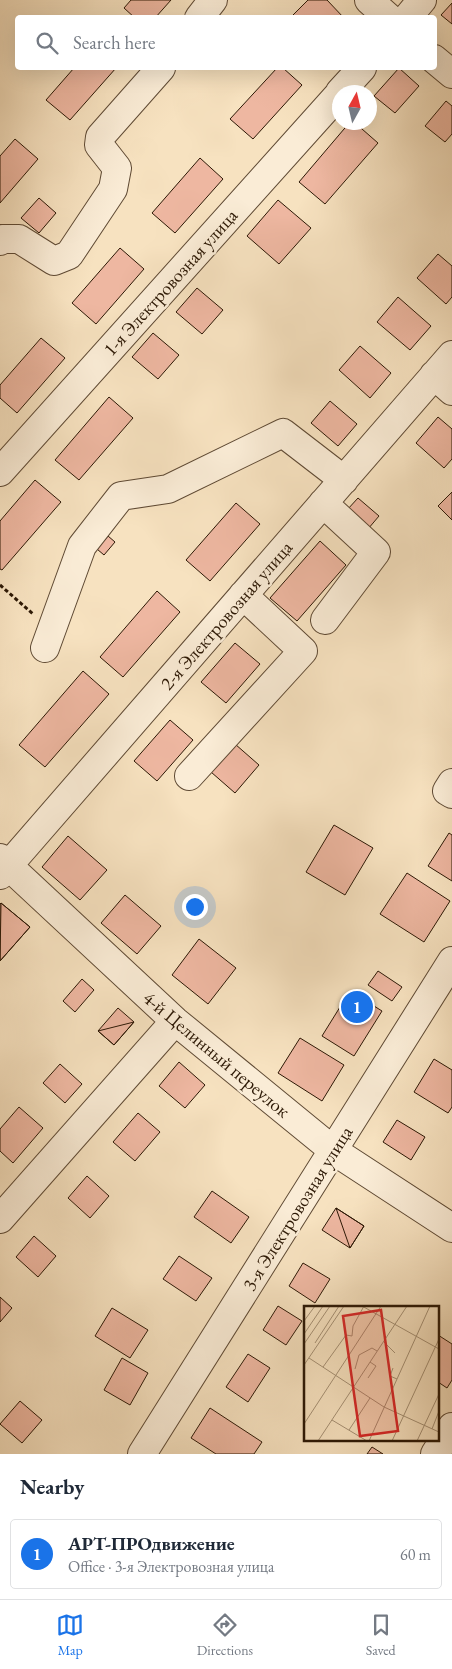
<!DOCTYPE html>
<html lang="en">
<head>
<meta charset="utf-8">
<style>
  body { margin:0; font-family:"EB Garamond",serif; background:#f2f2f3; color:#1f2937 }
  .compass { position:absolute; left:332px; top:85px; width:45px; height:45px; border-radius:50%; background:#fff; box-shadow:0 5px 20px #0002; rotate:8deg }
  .you { position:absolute; left:194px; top:906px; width:18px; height:18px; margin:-12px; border:4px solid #fff; border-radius:50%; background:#1a73e8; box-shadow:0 0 0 8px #1a73e833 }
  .badge { display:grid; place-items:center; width:32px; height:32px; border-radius:50%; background:#1a73e8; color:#fff; font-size:16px; font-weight:700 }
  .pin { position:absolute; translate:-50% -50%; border:2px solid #fff; box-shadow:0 1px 5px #0006 }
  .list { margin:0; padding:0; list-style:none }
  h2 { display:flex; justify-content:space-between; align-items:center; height:65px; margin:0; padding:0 20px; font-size:21px }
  h2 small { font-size:16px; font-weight:400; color:#747a83 }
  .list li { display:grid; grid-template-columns:32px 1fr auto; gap:15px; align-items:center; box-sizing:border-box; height:70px; margin:0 10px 10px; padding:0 10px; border:1px solid #e0e1e3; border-radius:5px }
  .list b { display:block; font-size:19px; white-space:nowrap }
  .list p { margin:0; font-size:16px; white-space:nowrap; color:#747a83 }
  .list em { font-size:16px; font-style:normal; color:#747a83 }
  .icon { flex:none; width:28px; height:28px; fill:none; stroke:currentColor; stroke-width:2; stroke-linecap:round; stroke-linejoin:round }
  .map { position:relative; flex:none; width:452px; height:1454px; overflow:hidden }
  .search { position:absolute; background:#fff; box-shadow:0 5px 20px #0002; left:15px; right:15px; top:15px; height:55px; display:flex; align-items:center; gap:12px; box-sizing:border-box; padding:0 18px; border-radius:5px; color:#747a83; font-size:19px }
  .sheet { height:145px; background:#fff }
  nav { display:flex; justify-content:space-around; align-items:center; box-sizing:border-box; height:70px; border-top:1px solid #e0e1e3; background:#fff; font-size:14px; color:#747a83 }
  nav a { display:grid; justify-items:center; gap:2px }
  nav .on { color:#1a73e8 }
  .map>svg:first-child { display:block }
  .building { fill:#eeb7a1; stroke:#2c1805 }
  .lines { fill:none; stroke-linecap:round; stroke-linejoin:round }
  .minor-casing { stroke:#5f4a34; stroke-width:30 }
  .path { stroke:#2c1805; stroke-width:3; stroke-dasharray:4 2.5; stroke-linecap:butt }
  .minor { stroke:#faecd6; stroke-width:28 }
  .labels { text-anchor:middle; stroke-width:5; stroke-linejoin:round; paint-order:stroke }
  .street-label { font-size:19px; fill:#2c1805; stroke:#faecd6 }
  .inset-road { fill:none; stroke:#a69175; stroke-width:1 }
  .view { fill:#d62828; fill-opacity:0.15; stroke:#d62828; stroke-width:2.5 }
  .inset-edge { fill:none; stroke:#2c1805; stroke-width:2.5 }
</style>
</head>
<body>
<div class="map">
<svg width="452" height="1454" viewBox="0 0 452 1454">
  <rect width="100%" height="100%" fill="#f7e2c0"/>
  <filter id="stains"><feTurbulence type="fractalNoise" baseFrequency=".004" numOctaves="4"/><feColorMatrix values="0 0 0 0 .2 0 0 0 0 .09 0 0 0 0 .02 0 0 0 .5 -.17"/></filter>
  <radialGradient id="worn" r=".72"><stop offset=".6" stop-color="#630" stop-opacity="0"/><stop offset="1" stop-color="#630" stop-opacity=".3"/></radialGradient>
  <path class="building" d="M 131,0 L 171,0 L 155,18 L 135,18 L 124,8 Z
    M 308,0 L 327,0 L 344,18 L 290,18 Z
    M 452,3 L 452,24 L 441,15 Z
    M 74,68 L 116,68 L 70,120 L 46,100 Z
    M 277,68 L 283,68 L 302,85 L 253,139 L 230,119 Z
    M 399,68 L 419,86 L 395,113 L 374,96 Z
    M 446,101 L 452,106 L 452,134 L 445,142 L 425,126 Z
    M 350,122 L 354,122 L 378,143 L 325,204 L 299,182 Z
    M 15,139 L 38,159 L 0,203 L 0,156 Z
    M 200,158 L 223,179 L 175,233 L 152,213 Z
    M 39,198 L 56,213 L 39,233 L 21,218 Z
    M 278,200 L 311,228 L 279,264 L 247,236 Z
    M 120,248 L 144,269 L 96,324 L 72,303 Z
    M 438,254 L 452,266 L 452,297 L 446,304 L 417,278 Z
    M 197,288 L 223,310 L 202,334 L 176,312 Z
    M 398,297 L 431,326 L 410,350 L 377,322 Z
    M 153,333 L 179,355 L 158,379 L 132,357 Z
    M 41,338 L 65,358 L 17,413 L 0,398 L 0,385 Z
    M 360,346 L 391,373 L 370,398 L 339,370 Z
    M 109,397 L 133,418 L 79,480 L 55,460 Z
    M 330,401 L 357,424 L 338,446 L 311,423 Z
    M 438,417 L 452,429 L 452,459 L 444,468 L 416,443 Z
    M 35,480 L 61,502 L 2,570 L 0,569 L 0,521 Z
    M 452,492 L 452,520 L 438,506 Z
    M 358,498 L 379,516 L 368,529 L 347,510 Z
    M 236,503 L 260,524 L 210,581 L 186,560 Z
    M 108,536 L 115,542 L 104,555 L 97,549 Z
    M 320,541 L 346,565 L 297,621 L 270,598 Z
    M 157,591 L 180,612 L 123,677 L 100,657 Z
    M 235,643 L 260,664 L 226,703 L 201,682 Z
    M 83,671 L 109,694 L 45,767 L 19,745 Z
    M 170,720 L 193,740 L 157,781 L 134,761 Z
    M 235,744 L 259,765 L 235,793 L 211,772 Z
    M 334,825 L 373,848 L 345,895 L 306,872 Z
    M 449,833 L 452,835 L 452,881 L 428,866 Z
    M 68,836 L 107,870 L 80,900 L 42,867 Z
    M 407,873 L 450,901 L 424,942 L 380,914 Z
    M 125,895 L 161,926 L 137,954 L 101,923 Z
    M 1,903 L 30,927 L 0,961 L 0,904 Z
    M 1,903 L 30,927 L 0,961 Z
    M 199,939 L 236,968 L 208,1004 L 172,975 Z
    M 378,971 L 402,987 L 392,1001 L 368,985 Z
    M 82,979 L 94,990 L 75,1012 L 63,1001 Z
    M 350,991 L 382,1011 L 354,1056 L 322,1036 Z
    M 118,1008 L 134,1022 L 114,1045 L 98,1031 Z
    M 134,1022 L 114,1045 L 98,1031 Z
    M 300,1038 L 344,1065 L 322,1101 L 278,1073 Z
    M 434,1059 L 452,1070 L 452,1107 L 448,1113 L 414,1092 Z
    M 179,1062 L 205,1085 L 185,1108 L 159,1086 Z
    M 60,1064 L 82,1084 L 65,1103 L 43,1083 Z
    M 19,1107 L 43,1128 L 13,1163 L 0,1151 L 0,1129 Z
    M 138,1113 L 160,1132 L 135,1161 L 113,1142 Z
    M 397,1120 L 425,1137 L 411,1160 L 383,1142 Z
    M 87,1176 L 109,1196 L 90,1218 L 68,1198 Z
    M 212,1191 L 249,1217 L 231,1243 L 194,1217 Z
    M 336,1208 L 364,1226 L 350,1248 L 322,1230 Z
    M 336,1208 L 364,1226 L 350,1248 Z
    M 34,1236 L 56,1256 L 38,1277 L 16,1257 Z
    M 179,1256 L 212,1278 L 196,1301 L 163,1279 Z
    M 303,1263 L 330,1279 L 315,1303 L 289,1286 Z
    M 0,1297 L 12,1308 L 0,1322 Z
    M 278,1306 L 302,1321 L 286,1345 L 263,1330 Z
    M 112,1308 L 148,1330 L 130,1358 L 95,1336 Z
    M 438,1335 L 452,1344 L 452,1380 L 447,1388 L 438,1382 Z
    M 248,1354 L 270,1368 L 248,1402 L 226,1387 Z
    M 122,1358 L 148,1373 L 130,1405 L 104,1390 Z
    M 20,1401 L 42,1420 L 22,1443 L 0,1424 Z
    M 210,1408 L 262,1442 L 254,1454 L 216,1454 L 191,1438 Z
    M 372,1447 L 383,1454 L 367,1454 Z"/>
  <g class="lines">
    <g class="minor-casing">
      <path id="minor" d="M 369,0 L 389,18
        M 199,18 L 213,0
        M 407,18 L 422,0
        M 434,59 L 452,74
        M 340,92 L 362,68
        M 0,241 L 2,239 L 19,239 L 54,261 L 69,255 L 113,189 L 117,168 L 99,145 L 100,137 L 161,68
        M 434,375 L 452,391
        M 0,472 L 340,93
        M 323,503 L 376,552 L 325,620
        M 45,648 L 82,546 L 121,496 L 168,489 L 283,433 L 344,480
        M 189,776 L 303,651 L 243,595
        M 452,783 L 447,791 L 452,794
        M 0,858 L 175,1021 L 334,1151 L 452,1228
        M 0,875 L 452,355
        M 0,1219 L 175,1021
        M 142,1454 L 452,961
        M 435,1454 L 452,1427"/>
    </g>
    <path class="path" d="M 0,585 L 33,614"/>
    <use href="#minor" class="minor"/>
  </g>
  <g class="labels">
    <g class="street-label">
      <text transform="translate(170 282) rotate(-48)" y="7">1-я Электровозная улица</text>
      <text transform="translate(226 615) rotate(-49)" y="7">2-я Электровозная улица</text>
      <text transform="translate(217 1054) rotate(40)" y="7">4-й Целинный переулок</text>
      <text transform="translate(297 1208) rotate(-58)" y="7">3-я Электровозная улица</text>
    </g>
  </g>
  <g transform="translate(304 1306)">
    <rect width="135" height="135" fill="#f7e2c0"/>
    <path class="inset-road" d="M 58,0 L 135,43M 0,15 L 11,0M 0,28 L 19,0M 80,36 L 91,47M 11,37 L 35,0M 0,38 L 26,0M 5,52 L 80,101 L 135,126M 0,59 L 40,0M 19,61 L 42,29 L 48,30 L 49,20 L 60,0M 89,62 L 86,70 L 93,73M 51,63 L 55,49 L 68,42 L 73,45M 64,72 L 72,60 L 66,56M 28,114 L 63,135M 0,118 L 77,0M 128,123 L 135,105M 45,124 L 66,92M 14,135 L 103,0M 65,135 L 126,0M 88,135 L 135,33M 113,135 L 135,88"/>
    <path class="view" d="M 77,4 L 94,125 L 56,130 L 39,10 Z"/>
    <rect width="135" height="135" class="inset-edge"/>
  </g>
  <rect width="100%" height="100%" filter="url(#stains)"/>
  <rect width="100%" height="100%" fill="url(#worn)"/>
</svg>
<svg class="compass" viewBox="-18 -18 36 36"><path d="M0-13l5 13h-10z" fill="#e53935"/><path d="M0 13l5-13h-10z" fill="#747a83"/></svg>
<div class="you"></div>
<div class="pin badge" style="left:357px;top:1007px">1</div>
<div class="search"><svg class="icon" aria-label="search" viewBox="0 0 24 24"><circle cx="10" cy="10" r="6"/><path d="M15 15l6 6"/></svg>Search here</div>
</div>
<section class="sheet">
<h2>Nearby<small></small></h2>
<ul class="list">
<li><span class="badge">1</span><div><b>АРТ-ПРОдвижение</b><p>Office · 3-я Электровозная улица</p></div><em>60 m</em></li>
</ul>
</section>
<nav>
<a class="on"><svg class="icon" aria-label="map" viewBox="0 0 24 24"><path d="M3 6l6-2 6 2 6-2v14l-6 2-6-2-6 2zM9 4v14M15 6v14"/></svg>Map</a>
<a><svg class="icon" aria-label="directions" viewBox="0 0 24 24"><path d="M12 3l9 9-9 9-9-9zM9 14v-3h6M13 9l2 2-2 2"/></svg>Directions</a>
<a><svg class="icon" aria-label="saved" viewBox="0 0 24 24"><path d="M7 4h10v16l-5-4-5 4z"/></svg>Saved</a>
</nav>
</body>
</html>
